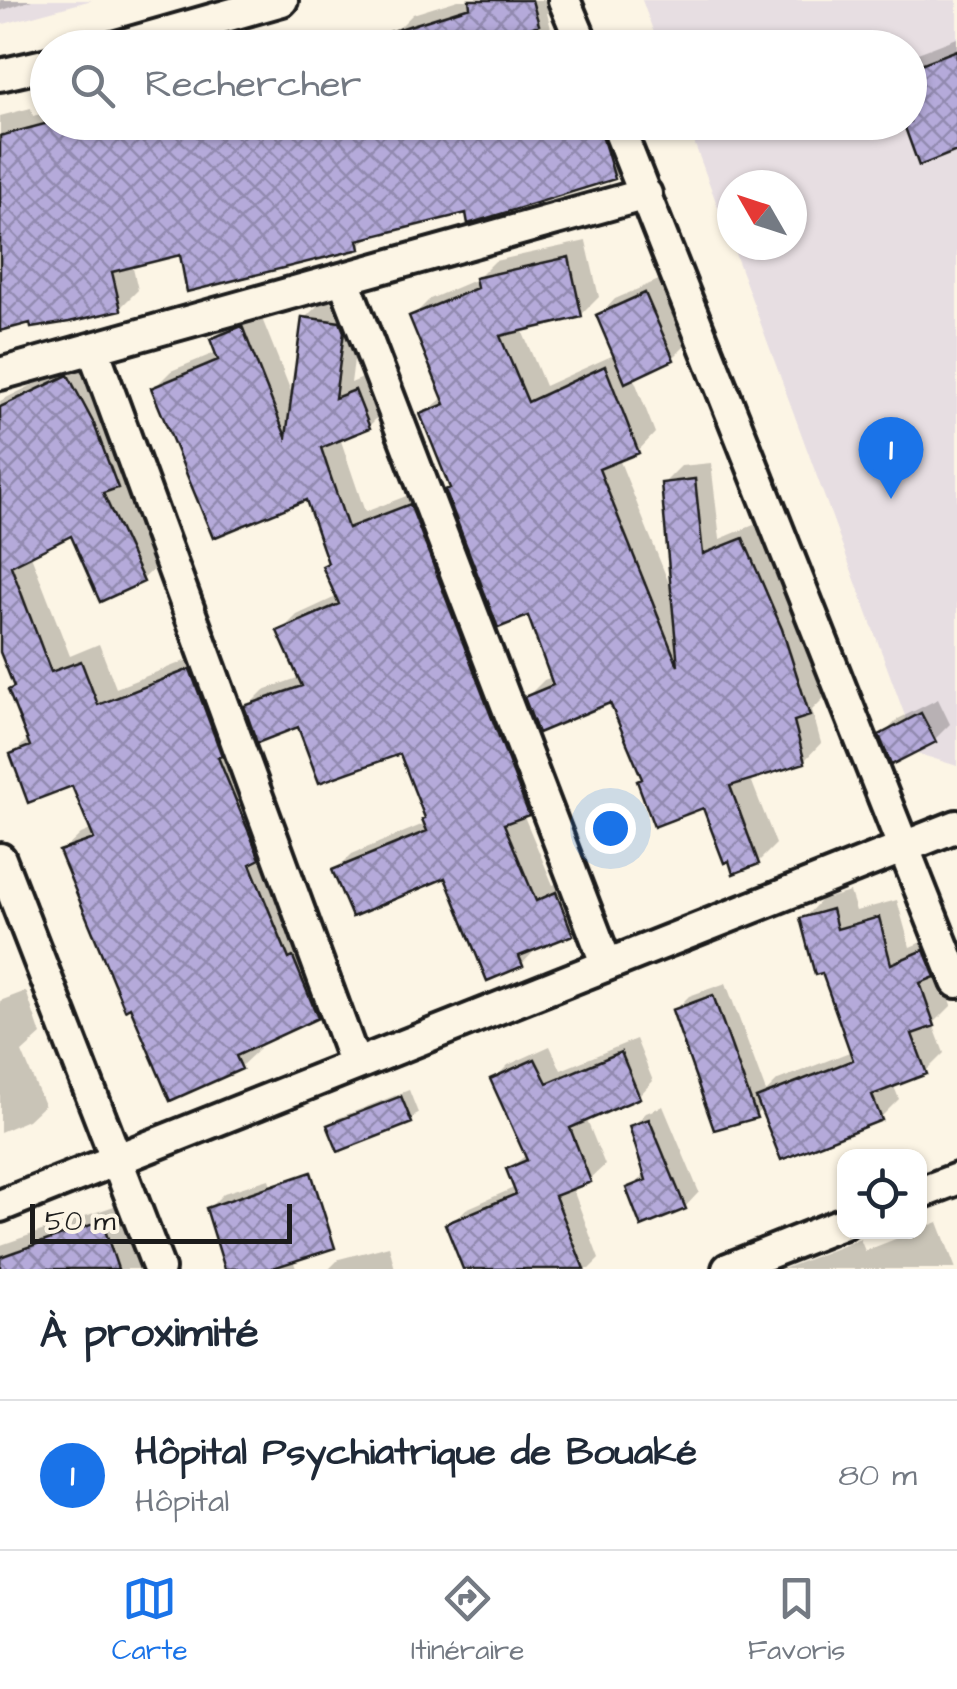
<!DOCTYPE html>
<html lang="fr">
<head>
<meta charset="utf-8">
<style>
  body { margin:0; font-family:"Architects Daughter",sans-serif; background:#f2f2f3; color:#1f2937 }
  .controls { position:absolute; right:30px; bottom:30px; display:grid; overflow:hidden; border-radius:20px; box-shadow:0 2px 8px #0004 }
  .controls button { width:90px; height:90px; display:grid; place-items:center; padding:0; border:0; border-bottom:2px solid #e0e1e3; background:#fff; color:#1f2937; font:50px sans-serif }
  .compass { position:absolute; left:717px; top:170px; width:90px; height:90px; border-radius:50%; background:#fff; box-shadow:0 2px 8px #0004; rotate:309deg }
  .scale { position:absolute; left:30px; bottom:25px; width:262px; box-sizing:border-box; padding-left:10px; border:5px solid #1c1c1c; border-top:0; font-size:28px; line-height:35px; white-space:nowrap; color:#1c1c1c; -webkit-text-stroke:8px #fcf5e5; paint-order:stroke }
  .you { position:absolute; left:610px; top:828px; width:35px; height:35px; margin:-25px; border:8px solid #fff; border-radius:50%; background:#1a73e8; box-shadow:0 0 0 15px #1a73e833 }
  .badge { display:grid; place-items:center; width:65px; height:65px; border-radius:50%; background:#1a73e8; color:#fff; font-size:32px; font-weight:700 }
  .pin { position:absolute; translate:-50% -82px; filter:drop-shadow(0 2px 5px #0008) }
  .pin::after { content:''; position:absolute; top:52px; width:35px; height:30px; background:inherit; clip-path:polygon(0 0,100% 0,50% 100%) }
  .list { margin:0; padding:0; list-style:none }
  h2 { display:flex; justify-content:space-between; align-items:center; height:130px; margin:0; padding:0 40px; font-size:42px }
  h2 small { font-size:32px; font-weight:400; color:#747a83 }
  .list li { display:grid; grid-template-columns:65px 1fr auto; gap:30px; align-items:center; box-sizing:border-box; height:150px; padding:0 40px; border-top:2px solid #e0e1e3 }
  .list b { display:block; font-size:38px; white-space:nowrap }
  .list p { margin:0; font-size:32px; white-space:nowrap; color:#747a83 }
  .list em { font-size:32px; font-style:normal; color:#747a83 }
  .icon { flex:none; width:55px; height:55px; fill:none; stroke:currentColor; stroke-width:2; stroke-linecap:round; stroke-linejoin:round }
  .map { position:relative; flex:none; width:957px; height:1269px; overflow:hidden }
  .search { position:absolute; background:#fff; box-shadow:0 2px 8px #0004; left:30px; right:30px; top:30px; height:110px; display:flex; align-items:center; gap:25px; box-sizing:border-box; padding:0 35px; border-radius:55px; color:#747a83; font-size:38px }
  .sheet { height:280px; background:#fff }
  nav { display:flex; justify-content:space-around; align-items:center; box-sizing:border-box; height:140px; border-top:2px solid #e0e1e3; background:#fff; font-size:28px; color:#747a83 }
  nav a { display:grid; justify-items:center; gap:5px }
  nav .on { color:#1a73e8 }
  .map>svg:first-child { display:block }
  .built { fill:#e7dee2; fill-rule:evenodd }
  .shadow { fill:#0003 }
  .building { fill:url(#building-cross-hatch); stroke:#1c1c1c; stroke-width:2.5 }
  .lines { fill:none; stroke-linecap:round; stroke-linejoin:round }
  .street-casing { stroke:#1c1c1c; stroke-width:38 }
  .street { stroke:#fcf5e5; stroke-width:30 }
</style>
</head>
<body>
<div class="map">
<svg width="957" height="1269" viewBox="0 0 957 1269">
  <defs>
    <pattern id="building-cross-hatch" width="8" height="8" patternUnits="userSpaceOnUse" patternTransform="scale(2.5)"><rect width="8" height="8" fill="#b5aada"/><path d="M0 0l8 8M0 8l8-8" fill="none" stroke="#928ab0"/></pattern>
  </defs>
  <rect width="100%" height="100%" fill="#fcf5e5"/>
  <filter id="ink" filterUnits="userSpaceOnUse"><feTurbulence type="fractalNoise" baseFrequency=".01" numOctaves="2"/><feDisplacementMap in="SourceGraphic" scale="20" xChannelSelector="R" yChannelSelector="G"/><feConvolveMatrix kernelMatrix="1 2 1 2 8 2 1 2 1" color-interpolation-filters="sRGB"/></filter>
  <g filter="url(#ink)">
    <path class="built" d="M 0,0 L 92,0 L 0,25 Z
      M 642,0 L 957,0 L 957,766 L 919,754 L 687,123 L 910,122 L 910,48 L 659,47 ZM 732,185 L 792,185 L 792,245 L 732,245 Z"/>
    <path class="shadow" d="M 0,0 L 32,0 L 0,11 Z
      M 458,0 L 554,0 L 555,5 L 547,13 L 556,48 L 400,48 L 395,32 L 413,14 Z
      M 957,38 L 957,148 L 906,124 L 895,128 L 893,122 L 910,122 L 910,56 Z
      M 31,108 L 33,116 L 48,112 L 48,122 L 621,122 L 632,159 L 614,177 L 372,234 L 359,247 L 182,252 L 132,264 L 138,290 L 120,308 L 0,328 L 0,116 Z
      M 586,241 L 599,297 L 581,315 L 521,328 L 545,386 L 616,354 L 599,316 L 615,299 L 661,279 L 689,342 L 673,358 L 633,376 L 655,433 L 638,451 L 619,459 L 672,591 L 663,484 L 681,466 L 711,463 L 720,539 L 761,522 L 799,610 L 826,696 L 812,710 L 821,743 L 804,761 L 750,777 L 776,844 L 758,862 L 611,699 L 527,697 L 544,680 L 552,677 L 529,613 L 452,486 L 423,415 L 445,396 L 412,317 L 430,299 L 477,279 L 495,261 Z
      M 322,301 L 357,306 L 360,313 L 351,383 L 372,374 L 386,409 L 369,426 L 340,438 L 365,512 L 427,488 L 545,796 L 523,814 L 553,885 L 573,877 L 589,915 L 572,932 L 540,945 L 522,964 L 446,875 L 335,871 L 352,854 L 426,823 L 428,817 L 402,751 L 247,707 L 264,690 L 300,677 L 280,632 L 297,615 L 338,596 L 330,561 L 308,497 L 154,388 L 171,371 L 217,352 L 213,340 L 230,323 L 259,311 L 294,399 L 305,318 Z
      M 87,358 L 135,467 L 123,479 L 161,562 L 142,580 L 72,533 L 30,553 L 70,656 L 99,644 L 116,688 L 208,652 L 335,998 L 317,1016 L 257,1044 L 259,1049 L 240,1067 L 62,852 L 81,834 L 93,829 L 74,783 L 12,755 L 29,738 L 16,686 L 0,645 L 0,401 Z
      M 938,699 L 950,724 L 934,740 L 882,736 L 898,719 Z
      M 850,892 L 856,911 L 897,900 L 910,947 L 943,933 L 940,969 L 952,1005 L 933,1024 L 944,1053 L 926,1071 L 893,1084 L 899,1099 L 880,1118 L 763,1108 L 755,1115 L 675,1010 L 689,996 L 726,983 L 766,1092 L 778,1080 L 852,1051 L 803,919 L 821,900 Z
      M 26,991 L 41,1035 L 22,1052 L 44,1105 L 28,1120 L 0,1132 L 0,1001 Z
      M 636,1039 L 653,1081 L 639,1096 L 586,1118 L 605,1165 L 590,1179 L 572,1187 L 599,1259 L 589,1269 L 468,1269 L 451,1224 L 466,1209 L 516,1187 L 509,1169 L 527,1154 L 493,1080 L 508,1065 L 550,1046 L 561,1070 Z
      M 409,1090 L 418,1113 L 410,1121 L 330,1125 L 338,1118 Z
      M 663,1106 L 699,1192 L 685,1207 L 629,1188 L 647,1173 L 632,1127 L 646,1113 Z
      M 269,1179 L 296,1269 L 226,1269 L 208,1209 L 224,1193 Z
      M 120,1204 L 143,1269 L 0,1269 L 1,1245 Z
      M 938,1222 L 956,1269 L 783,1269 L 860,1239 L 865,1251 Z
      M 389,1246 L 395,1269 L 329,1269 L 339,1259 Z"/>
    <path class="building" d="M 469,0 L 532,0 L 539,25 L 530,28 L 534,48 L 362,48 L 361,41 L 470,7 Z
      M 957,50 L 957,151 L 919,166 L 903,122 L 910,122 L 910,68 Z
      M 52,122 L 598,122 L 615,179 L 471,223 L 468,224 L 466,213 L 358,240 L 360,249 L 187,292 L 180,255 L 112,272 L 121,310 L 69,322 L 31,328 L 30,323 L 0,331 L 0,136 Z
      M 569,257 L 582,317 L 500,336 L 528,402 L 605,366 L 639,453 L 599,469 L 678,666 L 661,483 L 695,479 L 703,554 L 743,538 L 782,629 L 810,716 L 794,721 L 805,763 L 730,786 L 759,864 L 733,874 L 729,861 L 724,863 L 703,808 L 654,827 L 637,781 L 642,779 L 610,703 L 538,733 L 524,697 L 553,685 L 528,616 L 498,628 L 445,490 L 450,488 L 420,414 L 445,404 L 409,316 L 477,288 L 475,278 Z
      M 645,293 L 674,360 L 625,383 L 596,315 Z
      M 302,317 L 340,322 L 344,332 L 335,398 L 355,390 L 370,428 L 321,448 L 348,528 L 410,504 L 529,815 L 504,824 L 536,901 L 556,892 L 573,935 L 519,956 L 523,966 L 487,981 L 445,878 L 352,917 L 332,870 L 427,831 L 422,819 L 425,818 L 400,754 L 319,783 L 298,727 L 257,743 L 244,706 L 302,686 L 277,631 L 339,604 L 322,566 L 328,563 L 306,500 L 213,538 L 151,388 L 218,360 L 210,339 L 242,326 L 286,437 Z
      M 68,375 L 94,424 L 118,488 L 103,493 L 144,582 L 100,602 L 71,536 L 11,566 L 51,672 L 81,661 L 98,705 L 190,669 L 222,756 L 218,757 L 260,859 L 250,864 L 289,959 L 293,957 L 318,1018 L 236,1056 L 242,1069 L 170,1101 L 130,1007 L 125,1010 L 59,851 L 94,839 L 72,786 L 28,803 L 10,754 L 30,746 L 8,690 L 14,687 L 0,652 L 0,407 Z
      M 921,713 L 936,742 L 891,765 L 879,735 Z
      M 832,909 L 837,929 L 879,917 L 891,964 L 924,950 L 935,977 L 920,983 L 935,1026 L 912,1034 L 927,1074 L 872,1095 L 882,1120 L 781,1160 L 756,1098 L 853,1060 L 822,973 L 815,975 L 800,918 Z
      M 713,995 L 757,1118 L 714,1130 L 672,1010 Z
      M 621,1052 L 640,1098 L 570,1128 L 591,1182 L 555,1196 L 584,1269 L 463,1269 L 445,1224 L 516,1194 L 506,1169 L 527,1160 L 490,1079 L 535,1059 L 547,1083 Z
      M 401,1096 L 412,1123 L 338,1152 L 327,1125 Z
      M 649,1119 L 686,1209 L 641,1227 L 626,1188 L 646,1180 L 629,1126 Z
      M 311,1172 L 335,1248 L 270,1269 L 225,1269 L 206,1208 Z
      M 102,1221 L 118,1269 L 0,1269 L 0,1257 Z"/>
    <g class="lines">
      <g class="street-casing">
        <path id="street" d="M 564,0 L 584,48
          M 113,48 L 282,0
          M 0,75 L 48,64
          M 616,122 L 957,982
          M 344,280 L 606,963
          M 93,349 L 355,1064
          M 0,374 L 646,194
          M 0,859 L 159,1269
          M 920,1193 L 957,1179
          M 0,1206 L 957,826
          M 728,1269 L 844,1223"/>
      </g>
      <use href="#street" class="street"/>
    </g>
  </g>
</svg>
<div class="controls">
<button><svg class="icon" aria-label="locate" viewBox="0 0 24 24"><circle cx="12" cy="12" r="6"/><path d="M12 2v4M12 18v4M2 12h4M18 12h4"/></svg></button>
</div>
<svg class="compass" viewBox="-18 -18 36 36"><path d="M0-13l5 13h-10z" fill="#e53935"/><path d="M0 13l5-13h-10z" fill="#747a83"/></svg>
<div class="scale">50 m</div>
<div class="you"></div>
<div class="pin badge" style="left:891px;top:499px">1</div>
<div class="search"><svg class="icon" aria-label="search" viewBox="0 0 24 24"><circle cx="10" cy="10" r="6"/><path d="M15 15l6 6"/></svg>Rechercher</div>
</div>
<section class="sheet">
<h2>À proximité<small></small></h2>
<ul class="list">
<li><span class="badge">1</span><div><b>Hôpital Psychiatrique de Bouaké</b><p>Hôpital</p></div><em>80 m</em></li>
</ul>
</section>
<nav>
<a class="on"><svg class="icon" aria-label="map" viewBox="0 0 24 24"><path d="M3 6l6-2 6 2 6-2v14l-6 2-6-2-6 2zM9 4v14M15 6v14"/></svg>Carte</a>
<a><svg class="icon" aria-label="directions" viewBox="0 0 24 24"><path d="M12 3l9 9-9 9-9-9zM9 14v-3h6M13 9l2 2-2 2"/></svg>Itinéraire</a>
<a><svg class="icon" aria-label="saved" viewBox="0 0 24 24"><path d="M7 4h10v16l-5-4-5 4z"/></svg>Favoris</a>
</nav>
</body>
</html>
